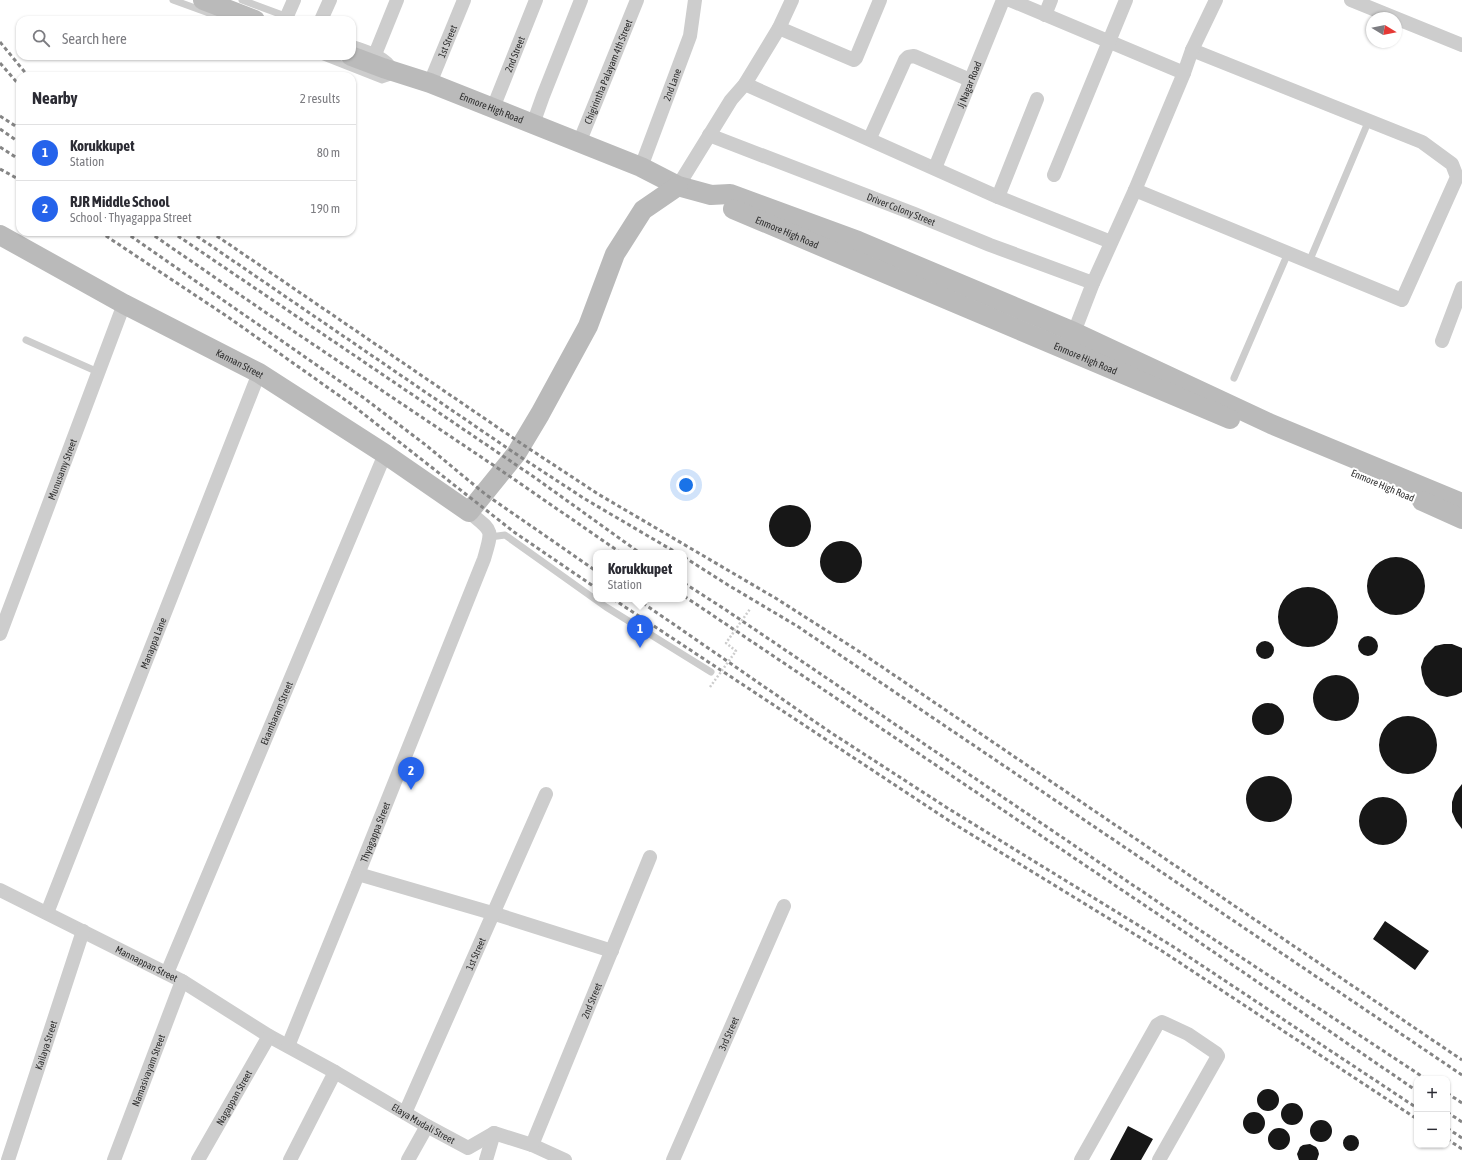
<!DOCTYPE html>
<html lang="en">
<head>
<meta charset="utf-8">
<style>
  body { margin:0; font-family:"Asap Condensed",sans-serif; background:#f2f2f3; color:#2b2b33 }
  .controls { position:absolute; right:12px; bottom:12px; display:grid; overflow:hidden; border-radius:8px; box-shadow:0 1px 3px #0004 }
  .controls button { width:36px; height:36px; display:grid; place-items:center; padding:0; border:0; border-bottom:1px solid #e1e1e2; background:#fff; color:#2b2b33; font:20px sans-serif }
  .compass { position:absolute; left:1366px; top:12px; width:36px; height:36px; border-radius:50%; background:#fff; box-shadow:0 1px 3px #0004; rotate:100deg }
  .you { position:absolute; left:686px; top:485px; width:14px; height:14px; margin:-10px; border:3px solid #fff; border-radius:50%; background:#1a73e8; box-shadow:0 0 0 6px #1a73e833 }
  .badge { display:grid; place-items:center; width:26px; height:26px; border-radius:50%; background:#2563eb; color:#fff; font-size:13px; font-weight:700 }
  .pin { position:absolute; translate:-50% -33px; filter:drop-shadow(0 1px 2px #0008) }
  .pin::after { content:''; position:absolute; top:21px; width:14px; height:12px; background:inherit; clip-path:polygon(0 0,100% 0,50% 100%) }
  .popup { position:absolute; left:593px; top:550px; width:94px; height:52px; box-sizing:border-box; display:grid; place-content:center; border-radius:8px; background:#fff; filter:drop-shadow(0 1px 3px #0005); font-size:13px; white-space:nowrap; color:#7c7c81 }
  .popup b { font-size:15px; color:#2b2b33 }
  .popup::after { content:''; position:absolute; left:50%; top:100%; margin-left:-8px; border:8px solid transparent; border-top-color:#fff }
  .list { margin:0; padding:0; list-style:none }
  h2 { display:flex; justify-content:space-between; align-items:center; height:52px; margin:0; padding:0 16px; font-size:17px }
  h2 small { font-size:13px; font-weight:400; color:#7c7c81 }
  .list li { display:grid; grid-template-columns:26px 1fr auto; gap:12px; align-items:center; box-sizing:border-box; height:56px; padding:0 16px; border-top:1px solid #e1e1e2 }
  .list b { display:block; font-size:15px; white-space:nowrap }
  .list p { margin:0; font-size:13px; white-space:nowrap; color:#7c7c81 }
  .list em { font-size:13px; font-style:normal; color:#7c7c81 }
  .icon { flex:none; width:22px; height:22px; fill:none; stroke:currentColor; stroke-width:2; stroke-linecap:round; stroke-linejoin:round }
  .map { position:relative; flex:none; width:1462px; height:1160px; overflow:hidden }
  .search { position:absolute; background:#fff; box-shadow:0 1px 3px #0004; left:16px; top:16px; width:340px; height:44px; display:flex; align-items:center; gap:10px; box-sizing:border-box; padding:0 14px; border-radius:12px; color:#7c7c81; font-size:15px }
  .panel { position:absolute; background:#fff; box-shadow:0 1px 3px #0004; left:16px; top:72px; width:340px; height:164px; border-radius:12px }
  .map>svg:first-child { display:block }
  .building { fill:#171717 }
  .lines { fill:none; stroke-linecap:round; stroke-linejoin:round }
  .lane { stroke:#cdcdcd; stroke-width:7 }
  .street { stroke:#cdcdcd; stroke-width:14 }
  .secondary { stroke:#bababa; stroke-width:20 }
  .rail { stroke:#858585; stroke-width:3; stroke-dasharray:4 3; stroke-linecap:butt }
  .path-bridge { stroke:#cdcdcd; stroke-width:2.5; stroke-dasharray:2 2; stroke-linecap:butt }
  .labels { text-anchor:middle; stroke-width:4; stroke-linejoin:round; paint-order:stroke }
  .street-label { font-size:10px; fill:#303030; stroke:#fff }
</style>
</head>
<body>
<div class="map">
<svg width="1462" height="1160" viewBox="0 0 1462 1160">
  <rect width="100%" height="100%" fill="#fff"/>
  <path class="building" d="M769 526a21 21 0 1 1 42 0a21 21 0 1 1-42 0Z
    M820 562a21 21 0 1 1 42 0a21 21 0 1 1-42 0Z
    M1367 586a29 29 0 1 1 58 0a29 29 0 1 1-58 0Z
    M1278 617a30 30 0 1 1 60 0a30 30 0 1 1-60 0Z
    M1358 646a10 10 0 1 1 20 0a10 10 0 1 1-20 0Z
    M1256 650a9 9 0 1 1 18 0a9 9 0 1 1-18 0Z
    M 1444,644 L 1452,644 L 1462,648 L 1462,692 L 1456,695 L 1447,697 L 1438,695 L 1431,691 L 1425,684 L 1422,675 L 1421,667 L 1424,658 L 1429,652 L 1435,646 Z
    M1313 698a23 23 0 1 1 46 0a23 23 0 1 1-46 0Z
    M1252 719a16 16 0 1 1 32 0a16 16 0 1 1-32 0Z
    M1379 745a29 29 0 1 1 58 0a29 29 0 1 1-58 0Z
    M1246 799a23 23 0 1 1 46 0a23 23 0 1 1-46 0Z
    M 1462,784 L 1462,829 L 1456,821 L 1452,812 L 1452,802 L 1455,793 Z
    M1359 821a24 24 0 1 1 48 0a24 24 0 1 1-48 0Z
    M 1385,921 L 1429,951 L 1415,970 L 1373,939 Z
    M1257 1100a11 11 0 1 1 22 0a11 11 0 1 1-22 0Z
    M1281 1114a11 11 0 1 1 22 0a11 11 0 1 1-22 0Z
    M1243 1123a11 11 0 1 1 22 0a11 11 0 1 1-22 0Z
    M1310 1131a11 11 0 1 1 22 0a11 11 0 1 1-22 0Z
    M 1128,1126 L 1153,1139 L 1141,1160 L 1110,1160 Z
    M1268 1139a11 11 0 1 1 22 0a11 11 0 1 1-22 0Z
    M1343 1143a8 8 0 1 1 16 0a8 8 0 1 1-16 0Z
    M 1310,1144 L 1316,1147 L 1318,1150 L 1319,1154 L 1317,1160 L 1299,1160 L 1297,1154 L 1300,1147 L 1303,1145 Z"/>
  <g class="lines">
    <path class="lane" d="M 173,0 L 217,16
      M 242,0 L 296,20
      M 352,43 C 367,49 386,53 394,67
      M 321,56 L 382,80 L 394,76
      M 1309,262 L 1369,120
      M 26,340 L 98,372
      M 1234,378 L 1288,253
      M 490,537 L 505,535 L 606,607 L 711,672"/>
    <g class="street">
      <path d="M 1010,0 L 1184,73"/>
      <path d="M 1351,0 L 1462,45"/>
      <path d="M 1045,15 L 1051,0"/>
      <path d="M 287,16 L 294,0"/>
      <path d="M 321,20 L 330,0"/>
      <path d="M 779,28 L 854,60 L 856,58 L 880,0"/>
      <path d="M 376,52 L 397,0"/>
      <path id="s1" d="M 430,83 L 464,0"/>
      <path d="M 745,84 L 998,197 L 1111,242"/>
      <path id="s2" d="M 493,108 L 536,0"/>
      <path d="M 533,124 L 543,96 L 581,0"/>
      <path id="s3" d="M 709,135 L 912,213 L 990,245 L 1093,283"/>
      <path d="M 870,138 L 905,60 L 908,57 L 914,56 L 970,80"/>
      <path id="s4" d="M 579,143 L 637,0"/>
      <path id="s5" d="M 641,167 L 690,36 L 695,0"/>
      <path id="s6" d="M 935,168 L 1003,0"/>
      <path d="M 1054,175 L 1126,0"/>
      <path d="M 678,186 L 731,100 L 745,84 L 779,28 L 792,0"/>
      <path d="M 1135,190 L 1402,300 L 1457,177 L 1452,164 L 1422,142 L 1192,50"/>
      <path d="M 998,197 L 1037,99"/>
      <path d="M 1071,340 L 1093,283 L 1135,190 L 1184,73 L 1192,50 L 1216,0"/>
      <path d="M 1442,341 L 1462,288"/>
      <path id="s7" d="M 0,634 L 124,304"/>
      <path d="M 358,874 L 492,913 L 612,951"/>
      <path id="s8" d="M 0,890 L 182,981 L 269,1036 L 335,1072 L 427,1126 L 468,1148 L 494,1133 L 532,1145 L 565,1160"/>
      <path id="s9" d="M 47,913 L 259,373"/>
      <path id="s10" d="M 167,973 L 385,454"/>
      <path id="s11" d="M 288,1046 L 358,874 L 484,559 C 493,528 493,532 469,512"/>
      <path id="s12" d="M 405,1113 L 546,794"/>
      <path id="s13" d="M 532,1145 L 650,857"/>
      <path id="s14" d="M 8,1160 L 83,931"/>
      <path id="s15" d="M 114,1160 L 182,981"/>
      <path id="s16" d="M 198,1160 L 269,1036"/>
      <path d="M 290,1160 L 335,1072"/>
      <path d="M 408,1160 L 427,1126"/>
      <path d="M 486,1160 L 494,1133"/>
      <path id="s17" d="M 673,1160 L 784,906"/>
      <path d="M 1081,1160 L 1157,1025 L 1162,1022 L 1188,1034 L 1216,1053 L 1218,1056 L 1159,1160"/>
    </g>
    <g class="secondary">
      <path d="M 203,0 L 255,20"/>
      <path id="s18" d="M 351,56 L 383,68 L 430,83 L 533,124 L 641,167 L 678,186 L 711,195 L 730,194 L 858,241 L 1074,332 L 1271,424 L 1462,503"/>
      <path id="s19" d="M 733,209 L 1230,419"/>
      <path id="s20" d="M 0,235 L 124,304 L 259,373 L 385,454 L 469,512 L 516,454 L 540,414 L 588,326 L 615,254 L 643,210 L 678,186"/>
      <path d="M 1422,501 L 1462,519"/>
    </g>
    <path class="rail" d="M 0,42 L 28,76
      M 0,63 L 20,86
      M 0,116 L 20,129
      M 0,129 L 20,143
      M 0,147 L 20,160
      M 0,169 L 20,180
      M 100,232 L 228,317 L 351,404 L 514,532 L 596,588
      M 125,232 L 364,398 L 427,446 L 485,494 L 596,571
      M 149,232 L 262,310 L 502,471 L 621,553
      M 172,232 L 534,477 L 640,553
      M 191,232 L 516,454 L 585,499 L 677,553
      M 211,232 L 522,444 L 598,494 L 777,599 L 860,652 L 1462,1060
      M 684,557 L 728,585 L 797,626 L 1462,1075
      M 684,583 L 726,610 L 1186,921 L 1426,1079
      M 684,596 L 1180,929 L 1417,1091
      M 613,599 L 951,822 L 1162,951 L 1417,1119
      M 637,599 L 830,732 L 949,809 L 1177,949 L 1417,1108
      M 1447,1093 L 1462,1103
      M 1447,1112 L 1462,1122
      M 1447,1128 L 1462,1138
      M 1447,1139 L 1462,1149"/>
    <path class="path-bridge" d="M 710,687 L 736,651 L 726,643 L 750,609"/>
  </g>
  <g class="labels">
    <g class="street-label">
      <text dy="4" stroke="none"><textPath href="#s1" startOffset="45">1st Street</textPath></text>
      <text dy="4" stroke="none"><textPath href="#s2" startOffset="58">2nd Street</textPath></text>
      <text dy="4" stroke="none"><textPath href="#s4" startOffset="77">Chigirintha Palayam 4th Street</textPath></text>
      <text dy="4" stroke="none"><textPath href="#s6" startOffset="90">Jj Nagar Road</textPath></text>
      <text dy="4" stroke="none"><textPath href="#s5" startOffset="88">2nd Lane</textPath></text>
      <text dy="4" stroke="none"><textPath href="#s18" startOffset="150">Enmore High Road</textPath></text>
      <text dy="4" stroke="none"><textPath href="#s3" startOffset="206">Driver Colony Street</textPath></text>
      <text dy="4" stroke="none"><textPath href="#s19" startOffset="59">Enmore High Road</textPath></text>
      <text dy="4" stroke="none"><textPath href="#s19" startOffset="383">Enmore High Road</textPath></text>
      <text dy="4" stroke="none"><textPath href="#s20" startOffset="272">Kannan Street</textPath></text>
      <text dy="4" stroke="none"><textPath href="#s7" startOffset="176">Munusamy Street</textPath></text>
      <text transform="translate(1383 485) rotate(23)" y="4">Enmore High Road</text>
      <text dy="4" stroke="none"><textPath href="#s9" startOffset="290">Manappa Lane</textPath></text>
      <text dy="4" stroke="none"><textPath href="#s10" startOffset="282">Ekambaram Street</textPath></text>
      <text dy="4" stroke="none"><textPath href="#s11" startOffset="231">Thyagappa Street</textPath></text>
      <text dy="4" stroke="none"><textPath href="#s12" startOffset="174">1st Street</textPath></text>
      <text dy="4" stroke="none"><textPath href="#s8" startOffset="164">Mannappan Street</textPath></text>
      <text dy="4" stroke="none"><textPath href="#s13" startOffset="156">2nd Street</textPath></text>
      <text dy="4" stroke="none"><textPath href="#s17" startOffset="138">3rd Street</textPath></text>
      <text dy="4" stroke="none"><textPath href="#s14" startOffset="121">Kailaya Street</textPath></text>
      <text dy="4" stroke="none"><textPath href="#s15" startOffset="96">Namasivayam Street</textPath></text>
      <text dy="4" stroke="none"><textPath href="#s16" startOffset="72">Nagappan Street</textPath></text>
      <text dy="4" stroke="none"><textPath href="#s8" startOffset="484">Elaya Mudali Street</textPath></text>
    </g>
  </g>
</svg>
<div class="controls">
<button>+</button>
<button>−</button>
</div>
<svg class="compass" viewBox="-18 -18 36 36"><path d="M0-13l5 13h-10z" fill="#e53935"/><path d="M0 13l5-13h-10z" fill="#7c7c81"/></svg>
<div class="you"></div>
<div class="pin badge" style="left:640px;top:648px">1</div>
<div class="popup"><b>Korukkupet</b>Station</div>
<div class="pin badge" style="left:411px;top:790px">2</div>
<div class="search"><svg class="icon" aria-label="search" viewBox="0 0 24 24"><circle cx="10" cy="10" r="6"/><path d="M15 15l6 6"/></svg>Search here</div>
<section class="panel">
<h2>Nearby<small>2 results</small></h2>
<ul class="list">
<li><span class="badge">1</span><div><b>Korukkupet</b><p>Station</p></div><em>80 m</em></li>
<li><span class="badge">2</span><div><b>RJR Middle School</b><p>School · Thyagappa Street</p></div><em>190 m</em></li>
</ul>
</section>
</div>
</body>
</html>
